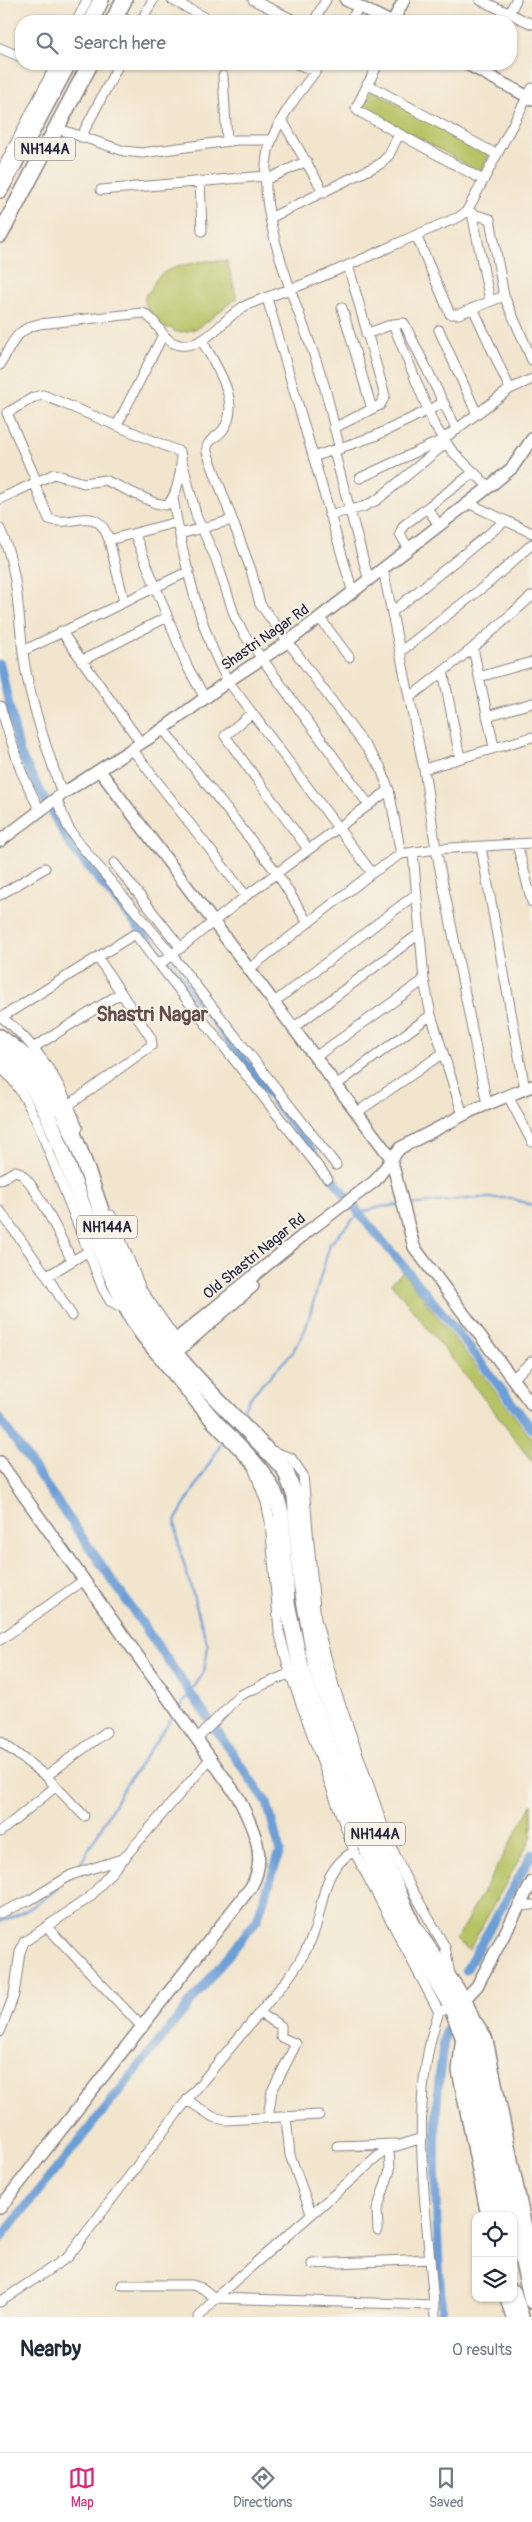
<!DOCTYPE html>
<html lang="en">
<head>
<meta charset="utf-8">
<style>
  body { margin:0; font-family:Pangolin,sans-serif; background:#f2f2f3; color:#1f2937 }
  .controls { position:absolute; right:15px; bottom:15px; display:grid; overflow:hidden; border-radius:10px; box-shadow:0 1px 4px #0004 }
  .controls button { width:45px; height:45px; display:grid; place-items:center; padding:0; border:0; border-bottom:1px solid #e0e1e3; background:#fff; color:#1f2937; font:25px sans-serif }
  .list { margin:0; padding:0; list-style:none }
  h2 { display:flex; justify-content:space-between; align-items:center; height:65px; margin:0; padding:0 20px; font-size:21px }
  h2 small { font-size:16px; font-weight:400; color:#747a83 }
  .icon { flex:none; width:28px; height:28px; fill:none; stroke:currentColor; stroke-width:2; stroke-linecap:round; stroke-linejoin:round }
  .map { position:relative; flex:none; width:532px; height:2317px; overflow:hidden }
  .search { position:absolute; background:#fff; box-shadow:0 1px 4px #0004; left:15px; right:15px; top:15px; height:55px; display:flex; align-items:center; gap:12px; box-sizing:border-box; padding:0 18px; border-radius:20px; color:#747a83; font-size:19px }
  .sheet { height:135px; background:#fff }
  nav { display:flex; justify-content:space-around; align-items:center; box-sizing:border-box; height:70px; border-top:1px solid #e0e1e3; background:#fff; font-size:14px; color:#747a83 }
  nav a { display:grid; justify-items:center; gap:2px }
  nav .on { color:#db2777 }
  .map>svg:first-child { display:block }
  .park { fill:#b7c466; stroke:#6c7350 }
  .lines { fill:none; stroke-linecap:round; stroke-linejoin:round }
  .stream { stroke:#6c9ed7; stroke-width:2.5 }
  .canal { stroke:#6c9ed7; stroke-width:9 }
  .street-casing { stroke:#8a8484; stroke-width:11 }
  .secondary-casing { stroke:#8a8484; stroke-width:14 }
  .highway-casing { stroke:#8a8484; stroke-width:18 }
  .street { stroke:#fff; stroke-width:9 }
  .secondary { stroke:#fff; stroke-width:11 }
  .highway { stroke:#fff; stroke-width:15 }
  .labels { text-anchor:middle; stroke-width:4; stroke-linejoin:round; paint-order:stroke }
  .shield { fill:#f7f3e8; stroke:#62616f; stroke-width:1 }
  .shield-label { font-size:14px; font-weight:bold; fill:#22223b }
  .street-label { font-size:15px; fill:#22223b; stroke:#f7f3e8 }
  .district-label { font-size:20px; font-weight:bold; fill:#634c49; stroke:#f7f3e8 }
</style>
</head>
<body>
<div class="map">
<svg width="532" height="2317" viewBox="0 0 532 2317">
  <rect width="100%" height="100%" fill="#f7f3e8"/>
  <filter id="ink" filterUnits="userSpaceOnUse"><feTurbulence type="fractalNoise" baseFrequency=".02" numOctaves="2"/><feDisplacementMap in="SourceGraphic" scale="10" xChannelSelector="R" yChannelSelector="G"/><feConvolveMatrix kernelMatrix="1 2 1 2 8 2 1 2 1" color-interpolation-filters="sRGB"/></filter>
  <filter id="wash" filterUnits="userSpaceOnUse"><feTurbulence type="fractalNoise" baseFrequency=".0096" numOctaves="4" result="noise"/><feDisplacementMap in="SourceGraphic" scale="20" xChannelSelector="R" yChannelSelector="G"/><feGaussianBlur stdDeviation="1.12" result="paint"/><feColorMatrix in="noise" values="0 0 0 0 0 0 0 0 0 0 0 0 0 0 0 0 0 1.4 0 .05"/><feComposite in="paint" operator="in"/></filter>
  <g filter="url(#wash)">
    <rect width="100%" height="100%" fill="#f2e5cd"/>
    <path class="park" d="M 372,90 L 490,154 L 480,172 L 363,107 Z
      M 205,261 L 227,261 L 237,299 C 213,312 205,333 175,332 L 172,328 L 164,328 C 154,320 142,308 146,294 C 153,290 152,284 157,278 C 167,267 191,263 205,261 Z
      M 403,1272 L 532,1439 L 532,1462 L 494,1411 L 391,1283 Z
      M 532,1804 L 532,1836 L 469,1950 L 456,1940 Z"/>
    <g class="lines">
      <path class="stream" d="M 407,1205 L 478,1198 L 510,1198 L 532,1205
        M 239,1415 L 253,1394 L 292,1353 L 306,1328 L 330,1244 L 359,1213 L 380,1207 L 399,1205
        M 180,1708 L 204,1672 L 208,1646 L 179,1547 L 175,1521 L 224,1439
        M 77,1870 L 123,1789 L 175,1714
        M 0,1922 C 22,1915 40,1903 58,1888"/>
      <path class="canal" d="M 0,664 L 20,754 L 70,845 L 196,997 L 359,1213 L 445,1316 L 532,1429
        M 0,1419 L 267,1803 L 280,1851 L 257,1920 L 0,2239
        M 466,1970 L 532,1854
        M 442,2317 C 437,2221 428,2126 446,2030"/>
    </g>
  </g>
  <g filter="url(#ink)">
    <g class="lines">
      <g class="street-casing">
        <path id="street" d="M 172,0 L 212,21
          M 253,0 L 296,21
          M 480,0 L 532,24
          M 509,14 L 516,0
          M 116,15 L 129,21
          M 77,21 L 87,0
          M 141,21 L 153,0
          M 314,21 L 326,0
          M 350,21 L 359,7
          M 0,48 L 21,57
          M 297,64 L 316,71
          M 321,64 C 302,90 276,119 268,151 C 254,215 301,313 321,375 C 329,399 333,424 340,449
          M 378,64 L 356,108 L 358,111 L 483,180
          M 223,76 L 227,141
          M 367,84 L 496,154
          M 282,120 L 324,193
          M 56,128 L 124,151 L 142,153 L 237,140 L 272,140
          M 81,137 L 119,64
          M 0,173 L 56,64
          M 265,180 L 307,161
          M 200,181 L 202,231
          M 101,190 L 265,176
          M 466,212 L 490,219 L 504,296 L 532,360
          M 472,213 L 490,301
          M 270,218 L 380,164 L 389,155 L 399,134
          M 416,235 L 450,314 L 459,314 L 504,296
          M 267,298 L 353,593
          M 342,308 L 372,409
          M 473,308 L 510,389
          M 393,324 L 434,425 L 452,451 L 489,487
          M 439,330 L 477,414
          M 366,334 L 393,324 L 404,323 L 457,430
          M 202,341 C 215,364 244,405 222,431 C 216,438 205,441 207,452 L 251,570 L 260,604 L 380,766 L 389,790 L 401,854
          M 0,365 C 11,346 15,329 39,324 L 143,313 C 159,320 161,342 180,345 C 207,348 222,319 243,307 C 265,296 289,291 311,281 C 361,261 409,237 459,217 L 466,212 L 474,198 L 532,88
          M 117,425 L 163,335
          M 334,428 L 380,405 L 385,396 L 348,265
          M 334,451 L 369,581
          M 313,457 L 375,436 L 443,403
          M 183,465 L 197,518 L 216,559 L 235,617 L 244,634 L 369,805
          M 360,478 L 442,440 L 510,389 L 532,379
          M 173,498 C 182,555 200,631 228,681 L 372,873
          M 0,499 L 54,474 L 84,483 L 105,480 L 155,503 L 166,505 C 177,500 184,462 180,452 L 43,395 L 34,397 L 7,413 L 35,478 C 36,482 36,486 37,490 L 49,519 C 73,529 96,501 109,540
          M 468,503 L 532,533
          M 427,508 L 439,525
          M 329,515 L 363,507 L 377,500 L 445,444
          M 0,529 C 21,574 17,624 26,672 C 34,713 49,754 62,794
          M 180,534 L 232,520
          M 135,535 L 187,666 L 205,698
          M 409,549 L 400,534 L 403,526 L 474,472
          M 383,569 L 424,769 L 436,849 L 487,1104
          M 124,601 L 109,540 L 177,522
          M 392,612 L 505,521
          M 319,617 L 349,657
          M 61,631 L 141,743
          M 473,648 L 494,747
          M 25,650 L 189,571
          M 400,652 L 491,581 L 532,544
          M 81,661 L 167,617
          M 443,671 L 460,758
          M 479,677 L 532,662
          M 409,698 L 473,648 L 532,596
          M 0,706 L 21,771 L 39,809
          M 252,713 L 225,736 L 308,849
          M 487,716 L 532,703
          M 163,729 L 277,873 L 308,923
          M 132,749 L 246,896
          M 424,769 L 532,737
          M 56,798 L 68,827 L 78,842 L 172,955 L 336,1165
          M 517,844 L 532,902
          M 481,847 L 525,1089
          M 413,852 L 424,980 L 431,1015 L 463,1115
          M 114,863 L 181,948
          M 0,895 L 45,868
          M 158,963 L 327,1178
          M 249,969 L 372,873 L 401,854 L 436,849 L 532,843
          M 273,1003 L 416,894
          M 0,1016 C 38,1044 62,1085 78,1128
          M 2,1017 L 133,935 L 136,935 L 156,962 L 164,961 L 246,896 L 389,790
          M 293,1028 L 419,934
          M 33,1048 L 121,993
          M 315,1057 L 424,980
          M 0,1067 C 18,1082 29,1105 39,1126 L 103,1289 L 110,1301 L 127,1310
          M 335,1086 L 431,1015
          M 508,1096 L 532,1142
          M 69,1105 L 152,1045 L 151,1038 L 98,958
          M 356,1113 L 443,1053
          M 0,1180 L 15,1171 C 32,1173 64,1245 72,1261
          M 0,1211 L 47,1276 L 72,1316
          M 111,1215 L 141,1289 L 175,1338
          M 47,1276 L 87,1252
          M 512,1379 L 532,1361
          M 269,1450 L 291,1458 L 303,1475 L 316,1620 L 334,1686 L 387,1837 L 405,1877 L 445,1947 L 450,1975
          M 254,1470 L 266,1502 L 270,1521 L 279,1631 L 290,1673 L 354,1851
          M 0,1640 L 84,1580
          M 197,1739 L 240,1695 L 295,1671
          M 0,1741 L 46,1776 L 84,1816
          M 46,1776 L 106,1732
          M 0,1832 L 55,1787
          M 520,1906 L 532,1905
          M 0,1913 L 30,1900 L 71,1875 L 125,1858
          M 47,1927 L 143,2028
          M 259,2013 L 281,2026 L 281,2037 L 296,2044 L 272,2091 L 268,2118
          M 0,2032 L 14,1995 L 20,1952 L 24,1942 L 90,1897 L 211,1758
          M 187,2100 L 213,2117 L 226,2120 L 319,2115
          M 286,2117 L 290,2155 L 311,2213
          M 422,2138 L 394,2147 L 382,2153 L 215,2298 L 434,2305 L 435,2317
          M 337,2146 L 396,2144
          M 378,2230 L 377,2210 L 390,2170 L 389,2149
          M 312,2264 L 431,2259
          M 122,2285 L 192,2285 L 202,2288 L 215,2298 L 199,2317
          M 0,2302 L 68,2257 L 187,2100 L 289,1977 C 300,1962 309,1947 315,1929 C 325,1897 322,1870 354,1851 L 439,2012
          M 434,2305 C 427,2212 407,2101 439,2012 L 444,2010"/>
      </g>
      <g class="secondary-casing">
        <path id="secondary" d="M 346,0 L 388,21
          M 393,21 L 404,0
          M 467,64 L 532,99
          M 100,771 L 391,1158 L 414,1247 L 532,1405
          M 0,841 L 62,794 L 163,729 L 228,681 L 289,641 L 489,487 L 512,468 L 532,439
          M 163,1350 L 307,1232 L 375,1181 L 400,1148 L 471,1111 L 532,1086
          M 171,1357 L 253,1286
          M 0,1462 L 238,1797 C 252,1826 269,1856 251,1887 L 0,2208
          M 457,2003 L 464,2000 L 477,1986 L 532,1882
          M 477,2023 L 486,2037 L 489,2049 L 532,2256
          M 462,2036 L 458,2071 L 487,2216
          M 506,2298 L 512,2317"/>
      </g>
      <g class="highway-casing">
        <path id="highway" d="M 91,21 L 101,0
          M 113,21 L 124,0
          M 0,190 L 68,64
          M 0,235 L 90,64
          M 0,1037 C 11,1046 26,1055 35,1067 C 88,1135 97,1227 139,1301 C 174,1365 237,1416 285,1470 L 295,1496 L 301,1583 L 316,1666 L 384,1859 L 413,1926 L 464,2000 L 477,2033 L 512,2216
          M 0,1053 C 44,1084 59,1145 78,1193 C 93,1233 109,1274 129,1312 C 137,1328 148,1341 160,1355 C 178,1378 196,1400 215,1422 C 241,1449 273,1475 281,1513 L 287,1603 L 301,1669 L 348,1802 L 387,1897 L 451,2006 L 466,2044 L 497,2216
          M 513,2220 L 532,2301
          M 513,2292 L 521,2317"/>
      </g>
      <use href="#street" class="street"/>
      <use href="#secondary" class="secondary"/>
      <use href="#highway" class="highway"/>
    </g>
  </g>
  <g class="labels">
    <g class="shield">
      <rect x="15" y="137.5" width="60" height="23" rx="4"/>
      <rect x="77" y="1215.5" width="60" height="23" rx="4"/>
      <rect x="345" y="1822.5" width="60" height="23" rx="4"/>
    </g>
    <g class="shield-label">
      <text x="45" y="154">NH144A</text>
      <text x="107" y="1232">NH144A</text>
      <text x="375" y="1839">NH144A</text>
    </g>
    <g class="street-label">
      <text transform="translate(265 637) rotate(-35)" y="5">Shastri Nagar Rd</text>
      <text transform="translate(254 1256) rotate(-39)" y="5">Old Shastri Nagar Rd</text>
    </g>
    <g class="district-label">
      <text x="152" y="1021">Shastri Nagar</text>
    </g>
  </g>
</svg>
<div class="controls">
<button><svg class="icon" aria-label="locate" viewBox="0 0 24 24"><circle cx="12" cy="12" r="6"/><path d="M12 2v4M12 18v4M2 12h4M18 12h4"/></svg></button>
<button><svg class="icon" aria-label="layers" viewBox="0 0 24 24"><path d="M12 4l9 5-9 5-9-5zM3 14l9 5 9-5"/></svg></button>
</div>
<div class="search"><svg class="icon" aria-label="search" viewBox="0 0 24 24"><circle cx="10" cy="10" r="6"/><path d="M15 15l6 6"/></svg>Search here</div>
</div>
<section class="sheet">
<h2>Nearby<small>0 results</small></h2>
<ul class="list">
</ul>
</section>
<nav>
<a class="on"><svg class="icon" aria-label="map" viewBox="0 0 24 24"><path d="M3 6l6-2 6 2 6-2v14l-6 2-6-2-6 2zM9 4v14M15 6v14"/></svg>Map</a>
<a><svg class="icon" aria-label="directions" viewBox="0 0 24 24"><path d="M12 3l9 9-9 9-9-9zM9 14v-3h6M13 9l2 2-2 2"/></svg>Directions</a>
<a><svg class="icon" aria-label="saved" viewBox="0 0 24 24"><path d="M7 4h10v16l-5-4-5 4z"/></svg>Saved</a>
</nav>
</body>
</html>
